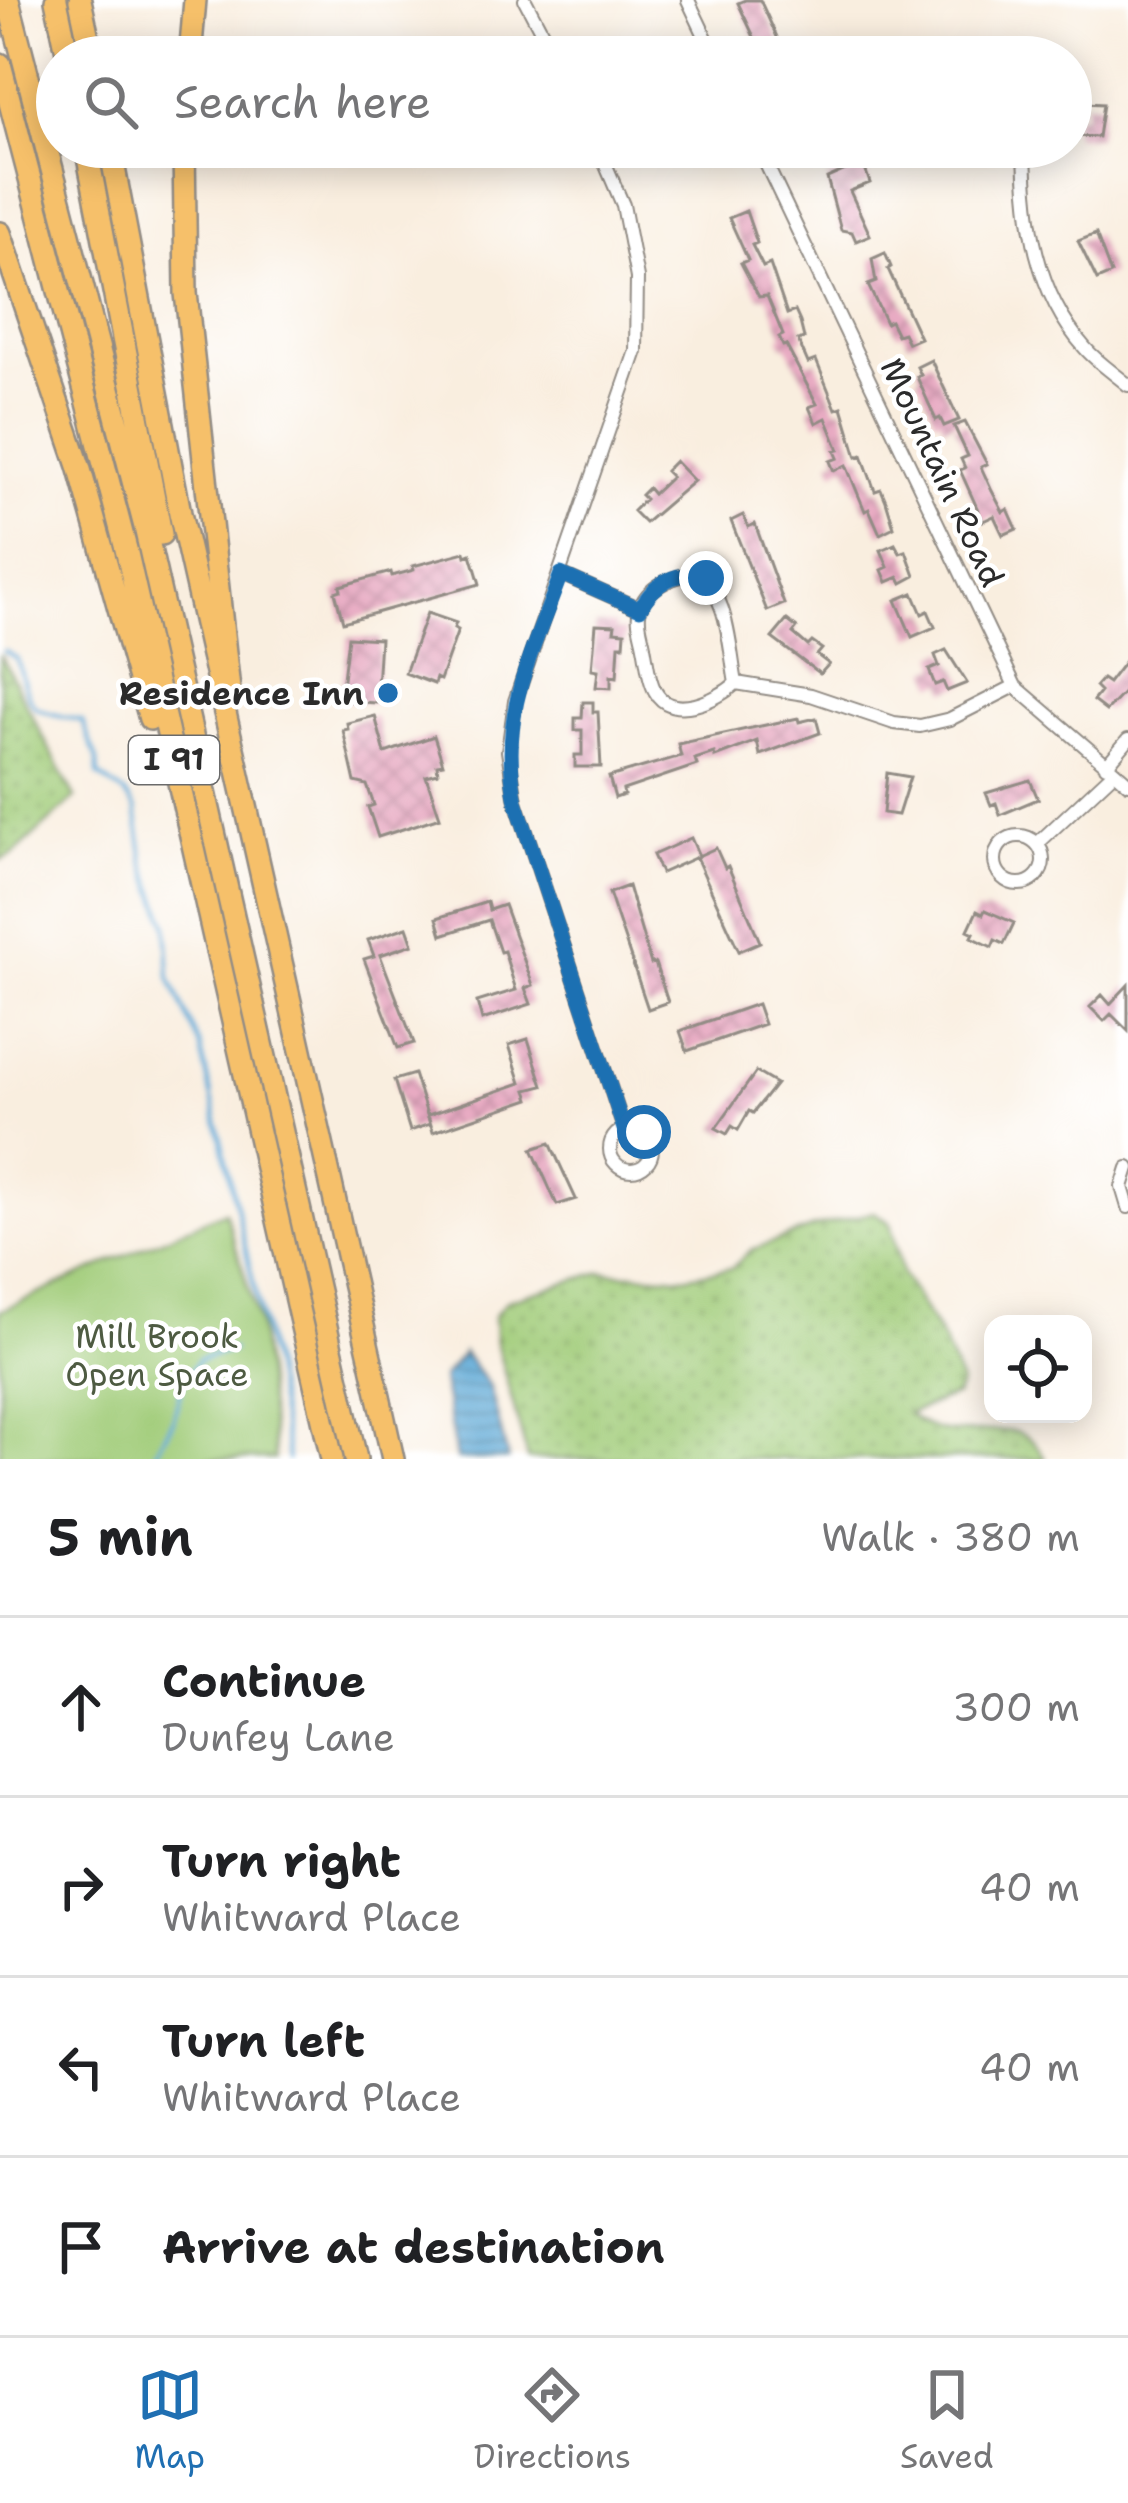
<!DOCTYPE html>
<html lang="en">
<head>
<meta charset="utf-8">
<style>
  body { margin:0; font-family:"Shantell Sans",sans-serif; background:#f2f2f2; color:#202124 }
  .controls { position:absolute; right:36px; bottom:36px; display:grid; overflow:hidden; border-radius:24px; box-shadow:0 6px 30px #0003 }
  .controls button { width:108px; height:108px; display:grid; place-items:center; padding:0; border:0; border-bottom:3px solid #e0e0e0; background:#fff; color:#202124; font:60px sans-serif }
  .stop { position:absolute; width:36px; height:36px; margin:-27px; border:9px solid #1f6fb2; border-radius:50%; background:#fff }
  .stop.end { background:#1f6fb2; border-color:#fff; box-shadow:0 3px 12px #0008 }
  .list { margin:0; padding:0; list-style:none }
  h2 { display:flex; justify-content:space-between; align-items:center; height:156px; margin:0; padding:0 48px; font-size:51px }
  h2 small { font-size:39px; font-weight:400; color:#757577 }
  .list li { display:grid; grid-template-columns:78px 1fr auto; gap:36px; align-items:center; box-sizing:border-box; height:180px; padding:0 48px; border-top:3px solid #e0e0e0 }
  .list b { display:block; font-size:45px; white-space:nowrap }
  .list p { margin:0; font-size:39px; white-space:nowrap; color:#757577 }
  .list em { font-size:39px; font-style:normal; color:#757577 }
  .icon { flex:none; width:66px; height:66px; fill:none; stroke:currentColor; stroke-width:2; stroke-linecap:round; stroke-linejoin:round }
  .map { position:relative; flex:none; width:1128px; height:1459px; overflow:hidden }
  .search { position:absolute; background:#fff; box-shadow:0 6px 30px #0003; left:36px; right:36px; top:36px; height:132px; display:flex; align-items:center; gap:30px; box-sizing:border-box; padding:0 42px; border-radius:66px; color:#757577; font-size:45px }
  .sheet { height:876px; background:#fff }
  nav { display:flex; justify-content:space-around; align-items:center; box-sizing:border-box; height:168px; border-top:3px solid #e0e0e0; background:#fff; font-size:33px; color:#757577 }
  nav a { display:grid; justify-items:center; gap:6px }
  nav .on { color:#1f6fb2 }
  .map>svg:first-child { display:block }
  .grass { fill:url(#grass-dots); stroke:#667c52; stroke-width:3 }
  .green { fill:#a1cc79; stroke:#667c52; stroke-width:3 }
  .water { fill:url(#water-rules); stroke:#446a80; stroke-width:3 }
  .lines { fill:none; stroke-linecap:round; stroke-linejoin:round }
  .stream { stroke:#5ea9d6; stroke-width:4.5 }
  .building { fill:url(#building-cross-hatch) }
  .minor-casing { stroke:#928c85; stroke-width:16 }
  .motorway-casing { stroke:#928c85; stroke-width:26 }
  .minor { stroke:#fff; stroke-width:12 }
  .motorway { stroke:#f6c06b; stroke-width:21 }
  .route { stroke:#1f6fb2; stroke-width:15 }
  .poi-dot { fill:#1f6fb2; stroke:#fff; stroke-width:4.5 }
  .labels { text-anchor:middle; stroke-width:9; stroke-linejoin:round; paint-order:stroke }
  .shield { fill:#fff; stroke:#6b6b6b; stroke-width:3 }
  .shield-label { font-size:30px; font-weight:bold; fill:#2b2b2b }
  .street-label { font-size:33px; fill:#2b2b2b; stroke:#fff }
  .poi-label { font-size:33px; font-weight:bold; fill:#2b2b2b; stroke:#fff; text-anchor:end }
  .park-label { font-size:33px; fill:#4e5b42; stroke:#fff }
</style>
</head>
<body>
<div class="map">
<svg width="1128" height="1459" viewBox="0 0 1128 1459">
  <defs>
    <pattern id="grass-dots" width="8" height="8" patternUnits="userSpaceOnUse" patternTransform="scale(3)"><rect width="8" height="8" fill="#a1cc79"/><path d="M2 2h.1M6 6h.1" fill="none" stroke="#8baf69" stroke-width="1.8" stroke-linecap="round"/></pattern>
    <pattern id="water-rules" width="6" height="5" patternUnits="userSpaceOnUse" patternTransform="scale(3)"><rect width="6" height="5" fill="#5ea9d6"/><path d="M0 2.5h6" fill="none" stroke="#4e8aae"/></pattern>
    <pattern id="building-cross-hatch" width="8" height="8" patternUnits="userSpaceOnUse" patternTransform="scale(3)"><rect width="8" height="8" fill="#e8abc3"/><path d="M0 0l8 8M0 8l8-8" fill="none" stroke="#c793a8"/></pattern>
  </defs>
  <rect width="100%" height="100%" fill="#fff"/>
  <filter id="ink" filterUnits="userSpaceOnUse"><feTurbulence type="fractalNoise" baseFrequency=".00833" numOctaves="2"/><feDisplacementMap in="SourceGraphic" scale="24" xChannelSelector="R" yChannelSelector="G"/><feConvolveMatrix kernelMatrix="1 2 1 2 8 2 1 2 1" color-interpolation-filters="sRGB"/></filter>
  <filter id="wash" filterUnits="userSpaceOnUse"><feTurbulence type="fractalNoise" baseFrequency=".004" numOctaves="4" result="noise"/><feDisplacementMap in="SourceGraphic" scale="48" xChannelSelector="R" yChannelSelector="G"/><feGaussianBlur stdDeviation="2.7" result="paint"/><feColorMatrix in="noise" values="0 0 0 0 0 0 0 0 0 0 0 0 0 0 0 0 0 1.4 0 .05"/><feComposite in="paint" operator="in"/></filter>
  <g filter="url(#wash)">
    <rect width="100%" height="100%" fill="#f9eedf"/>
    <path class="grass" d="M 0,654 L 75,798 L 14,854 L 0,860 Z
      M 874,1212 L 890,1223 L 902,1274 L 944,1343 L 961,1384 L 956,1395 L 908,1414 C 961,1459 1017,1399 1045,1459 L 528,1459 L 495,1339 L 494,1316 L 507,1300 L 601,1272 L 683,1277 L 732,1268 L 751,1250 L 811,1228 Z"/>
    <path class="green" d="M 225,1211 L 259,1324 L 275,1459 L 0,1459 L 0,1311 Z"/>
    <path class="water" d="M 463,1352 L 490,1387 L 508,1459 L 456,1459 L 442,1378 Z"/>
    <g class="lines">
      <path class="stream" d="M 4,651 L 17,659 C 33,716 28,707 82,721 L 97,760 L 98,775 L 125,794 L 136,809 L 144,862 L 167,924 L 170,978 L 200,1045 L 271,1362 L 288,1459
        M 152,1459 L 173,1421 L 182,1384 L 198,1360 L 232,1350"/>
    </g>
    <g id="blocks">
      <path class="building" d="M 745,0 L 760,0 L 782,48 L 763,56 L 738,3 Z
        M 1085,103 L 1103,104 L 1098,137 L 1074,136 L 1075,116 L 1084,116 Z
        M 858,149 L 870,183 L 850,191 L 870,235 L 856,241 L 852,232 L 841,230 L 827,178 L 850,168 L 844,155 Z
        M 746,211 L 757,243 L 752,245 L 763,267 L 770,264 L 787,314 L 795,311 L 800,322 L 804,338 L 798,340 L 808,363 L 816,360 L 836,409 L 842,407 L 857,457 L 862,455 L 875,491 L 881,489 L 886,501 L 894,527 L 880,534 L 869,509 L 865,511 L 846,465 L 834,471 L 830,461 L 838,458 L 835,451 L 839,450 L 826,418 L 816,423 L 809,407 L 817,404 L 786,345 L 783,346 L 779,337 L 783,335 L 767,296 L 759,297 L 741,263 L 748,260 L 729,218 Z
        M 1096,234 L 1111,274 L 1097,280 L 1078,241 Z
        M 885,253 L 891,267 L 888,269 L 920,338 L 908,343 L 903,333 L 897,335 L 890,321 L 886,323 L 868,285 L 876,282 L 872,259 Z
        M 931,360 L 959,420 L 944,426 L 940,418 L 936,420 L 917,377 L 921,375 L 917,367 Z
        M 965,422 L 987,464 L 981,467 L 992,491 L 1003,512 L 1008,509 L 1017,529 L 1003,535 L 994,516 L 983,521 L 960,470 L 965,468 L 961,459 L 968,456 L 954,426 Z
        M 675,461 L 694,481 L 645,523 L 633,511 L 645,499 L 641,495 L 648,488 L 653,494 L 671,477 L 665,471 Z
        M 743,515 L 748,527 L 755,524 L 784,604 L 767,611 L 731,521 Z
        M 895,544 L 900,553 L 906,551 L 915,576 L 902,583 L 899,577 L 887,582 L 882,570 L 888,567 L 881,550 Z
        M 465,552 L 466,556 L 471,554 L 480,584 L 343,622 L 335,592 L 341,590 L 340,586 L 391,572 L 392,576 L 414,570 L 413,566 Z
        M 913,593 L 922,614 L 928,611 L 935,627 L 912,637 L 896,600 Z
        M 427,613 L 456,623 L 454,628 L 458,630 L 440,680 L 436,678 L 434,684 L 405,673 Z
        M 787,620 L 797,628 L 793,633 L 808,646 L 812,642 L 822,649 L 817,655 L 829,664 L 820,674 L 772,638 Z
        M 596,624 L 615,625 L 614,631 L 625,632 L 624,645 L 619,645 L 617,677 L 611,676 L 611,688 L 596,687 L 598,670 L 592,669 Z
        M 348,637 L 380,639 L 376,703 L 345,701 L 346,696 L 341,695 Z
        M 946,650 L 967,683 L 947,691 L 943,682 L 935,685 L 929,670 L 939,666 L 935,655 Z
        M 1128,657 L 1128,688 L 1106,711 L 1093,701 L 1100,692 L 1095,687 L 1102,679 L 1108,683 Z
        M 583,702 L 593,702 L 593,712 L 598,712 L 601,767 L 575,767 L 575,755 L 582,755 L 582,730 L 575,730 L 575,718 L 582,718 Z
        M 375,716 L 385,753 L 434,736 L 443,764 L 437,765 L 438,773 L 426,776 L 440,817 L 378,837 L 368,807 L 374,805 L 367,785 L 355,782 L 343,730 L 348,729 L 347,723 Z
        M 798,718 L 799,722 L 816,718 L 820,733 L 760,755 L 757,741 L 715,757 L 714,753 L 695,759 L 697,765 L 623,790 L 624,795 L 615,798 L 609,777 L 681,756 L 678,744 Z
        M 887,773 L 910,777 L 898,815 L 883,813 Z
        M 1030,780 L 1038,799 L 1000,815 L 996,803 L 991,805 L 986,793 Z
        M 691,838 L 699,856 L 661,873 L 653,855 Z
        M 716,848 L 725,868 L 728,866 L 760,942 L 739,951 L 696,857 Z
        M 628,886 L 651,964 L 655,963 L 668,1002 L 648,1009 L 609,893 Z
        M 487,902 L 489,910 L 504,905 L 533,985 L 525,988 L 531,1004 L 482,1020 L 477,1002 L 516,990 L 504,951 L 500,952 L 489,920 L 442,935 L 437,918 Z
        M 985,910 L 1014,923 L 1004,944 L 995,940 L 992,947 L 972,937 L 974,933 L 968,930 L 977,911 L 983,914 Z
        M 407,927 L 413,944 L 380,955 L 414,1043 L 398,1048 L 364,959 L 374,956 L 368,940 Z
        M 1128,985 L 1128,1031 L 1111,1014 L 1104,1021 L 1090,1007 L 1102,995 L 1110,1004 Z
        M 757,1004 L 764,1024 L 687,1051 L 680,1031 Z
        M 528,1039 L 543,1086 L 527,1090 L 530,1099 L 433,1132 L 428,1115 L 521,1083 L 509,1045 Z
        M 756,1072 L 776,1084 L 753,1113 L 749,1111 L 738,1130 L 732,1126 L 727,1134 L 716,1128 Z
        M 414,1074 L 430,1124 L 410,1131 L 394,1080 Z
        M 550,1143 L 576,1199 L 557,1205 L 532,1149 Z"/>
    </g>
  </g>
  <g filter="url(#ink)">
    <use href="#blocks" fill-opacity="0" stroke="#928c85" stroke-width="3"/>
    <g class="lines">
      <g class="minor-casing">
        <path id="minor" d="M 525,0 L 555,57
          M 688,0 L 715,57
          M 598,147 L 623,205 L 637,278 L 636,351 L 515,701 L 508,751 L 516,801 L 624,1129
          M 758,147 L 1015,686 L 1128,783
          M 1025,147 C 1026,219 1035,292 1085,348 C 1097,362 1114,373 1128,385
          M 692,573 C 729,587 729,648 736,683 C 718,700 671,722 655,691 C 648,679 647,660 644,646 C 642,634 636,620 640,609 C 647,586 671,578 692,573 Z
          M 561,574 L 640,609
          M 736,683 L 811,695 L 894,723 L 920,726 L 950,719 L 1015,686
          M 1106,766 L 1128,740
          M995 860a24 24 0 1 1 48 0a24 24 0 1 1-48 0Z
          M 1037,844 L 1114,772
          M610 1149a21 21 0 1 1 42 0a21 21 0 1 1-42 0Z
          M 1128,1168 L 1122,1187 L 1128,1207"/>
      </g>
      <g class="motorway-casing">
        <path id="motorway" d="M 8,0 L 145,527 L 356,1459
          M 56,0 L 68,57
          M 80,0 L 92,57
          M 190,57 L 195,0
          M 0,64 L 127,553 L 332,1459
          M 86,147 L 161,534
          M 110,147 L 180,513 L 393,1459
          M 184,147 L 186,293 L 229,690
          M 0,233 L 79,466 L 150,719"/>
      </g>
      <use href="#minor" class="minor"/>
      <use href="#motorway" class="motorway"/>
    </g>
  </g>
  <g class="lines" filter="url(#ink)">
    <path class="route" d="M 644,1132 L 624,1129 L 516,801 C 498,714 532,654 561,574 L 640,609 C 653,584 677,568 706,578"/>
  </g>
  <circle class="poi-dot" cx="388" cy="693" r="12"/>
  <g class="labels">
    <rect class="shield" x="129" y="736" width="90" height="48" rx="9"/>
    <g class="shield-label">
      <text x="174" y="770">I 91</text>
    </g>
    <g class="street-label">
      <text transform="translate(943 472) rotate(65)" y="12">Mountain Road</text>
    </g>
    <g class="poi-label">
      <text x="364" y="705">Residence Inn</text>
    </g>
    <g class="park-label">
      <text x="157" y="1348">Mill Brook<tspan x="157" dy="38">Open Space</tspan></text>
    </g>
  </g>
</svg>
<div class="controls">
<button><svg class="icon" aria-label="locate" viewBox="0 0 24 24"><circle cx="12" cy="12" r="6"/><path d="M12 2v4M12 18v4M2 12h4M18 12h4"/></svg></button>
</div>
<div class="stop" style="left:644px;top:1132px"></div>
<div class="stop end" style="left:706px;top:578px"></div>
<div class="search"><svg class="icon" aria-label="search" viewBox="0 0 24 24"><circle cx="10" cy="10" r="6"/><path d="M15 15l6 6"/></svg>Search here</div>
</div>
<section class="sheet">
<h2>5 min<small>Walk · 380 m</small></h2>
<ul class="list">
<li><svg class="icon" aria-label="ahead" viewBox="0 0 24 24"><path d="M12 20V5M6 11l6-6 6 6"/></svg><div><b>Continue</b><p>Dunfey Lane</p></div><em>300 m</em></li>
<li><svg class="icon" aria-label="right" viewBox="0 0 24 24"><path d="M7 20v-9h11M14 6l5 5-5 5"/></svg><div><b>Turn right</b><p>Whitward Place</p></div><em>40 m</em></li>
<li><svg class="icon" aria-label="left" viewBox="0 0 24 24"><path d="M17 20v-9H6M10 6l-5 5 5 5"/></svg><div><b>Turn left</b><p>Whitward Place</p></div><em>40 m</em></li>
<li><svg class="icon" aria-label="arrive" viewBox="0 0 24 24"><path d="M6 21V4h12l-3 4 3 4H6"/></svg><div><b>Arrive at destination</b></div></li>
</ul>
</section>
<nav>
<a class="on"><svg class="icon" aria-label="map" viewBox="0 0 24 24"><path d="M3 6l6-2 6 2 6-2v14l-6 2-6-2-6 2zM9 4v14M15 6v14"/></svg>Map</a>
<a><svg class="icon" aria-label="directions" viewBox="0 0 24 24"><path d="M12 3l9 9-9 9-9-9zM9 14v-3h6M13 9l2 2-2 2"/></svg>Directions</a>
<a><svg class="icon" aria-label="saved" viewBox="0 0 24 24"><path d="M7 4h10v16l-5-4-5 4z"/></svg>Saved</a>
</nav>
</body>
</html>
